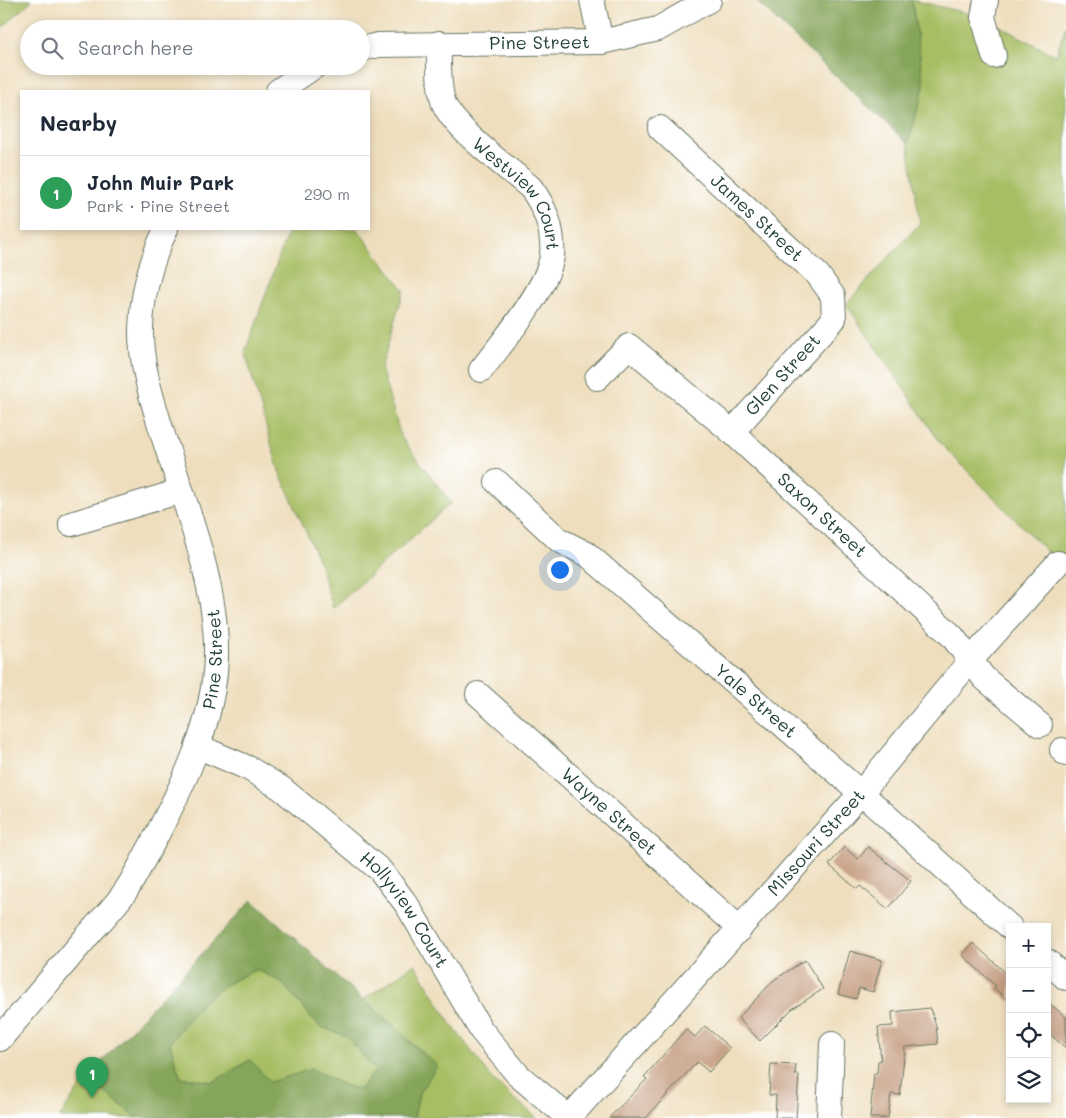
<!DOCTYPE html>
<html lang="en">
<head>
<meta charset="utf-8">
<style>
  body { margin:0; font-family:Mali,sans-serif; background:#f2f2f3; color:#1f2937 }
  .controls { position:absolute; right:15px; bottom:15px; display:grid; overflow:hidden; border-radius:0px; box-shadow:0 2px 8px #0003 }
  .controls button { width:45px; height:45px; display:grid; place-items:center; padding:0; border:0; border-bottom:1px solid #e0e1e3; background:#fff; color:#1f2937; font:25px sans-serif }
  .you { position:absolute; left:559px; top:569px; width:18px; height:18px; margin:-12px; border:4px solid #fff; border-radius:50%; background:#1a73e8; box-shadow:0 0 0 8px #1a73e833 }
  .badge { display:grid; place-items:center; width:32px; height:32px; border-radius:50%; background:#1f6fb2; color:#fff; font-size:16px; font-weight:700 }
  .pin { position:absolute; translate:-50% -41px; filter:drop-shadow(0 1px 2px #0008) }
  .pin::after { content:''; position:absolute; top:26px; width:18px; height:15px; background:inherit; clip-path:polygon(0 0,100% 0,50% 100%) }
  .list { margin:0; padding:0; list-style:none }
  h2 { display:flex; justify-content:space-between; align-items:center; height:65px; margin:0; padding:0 20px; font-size:21px }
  h2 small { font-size:16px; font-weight:400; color:#747a83 }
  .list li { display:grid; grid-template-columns:32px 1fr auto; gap:15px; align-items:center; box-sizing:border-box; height:75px; padding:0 20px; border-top:1px solid #e0e1e3 }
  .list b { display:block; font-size:19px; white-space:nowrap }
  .list p { margin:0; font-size:16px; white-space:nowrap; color:#747a83 }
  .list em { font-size:16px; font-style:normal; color:#747a83 }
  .icon { flex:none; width:28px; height:28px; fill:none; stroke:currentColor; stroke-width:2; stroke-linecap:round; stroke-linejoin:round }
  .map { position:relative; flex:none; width:1066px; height:1118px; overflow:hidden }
  .search { position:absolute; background:#fff; box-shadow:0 2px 8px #0003; left:20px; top:20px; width:350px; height:55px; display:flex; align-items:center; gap:12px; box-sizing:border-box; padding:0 18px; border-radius:28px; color:#747a83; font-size:19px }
  .panel { position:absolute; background:#fff; box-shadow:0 2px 8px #0003; left:20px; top:90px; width:350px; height:140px; border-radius:0px }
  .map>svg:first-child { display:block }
  .green { fill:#a7be64; stroke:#637e4c }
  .forest { fill:#85a55a; stroke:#527147; fill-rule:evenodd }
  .building { fill:#c59d81 }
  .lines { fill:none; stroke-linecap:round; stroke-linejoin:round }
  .minor-casing { stroke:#677564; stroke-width:26 }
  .minor { stroke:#fff; stroke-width:24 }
  .labels { text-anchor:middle; stroke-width:5; stroke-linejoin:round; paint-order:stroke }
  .street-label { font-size:18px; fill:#1f3d34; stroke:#fff }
</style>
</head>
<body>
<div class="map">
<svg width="1066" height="1118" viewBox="0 0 1066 1118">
  <rect width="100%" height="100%" fill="#fff"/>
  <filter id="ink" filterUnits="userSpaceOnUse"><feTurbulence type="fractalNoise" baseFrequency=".02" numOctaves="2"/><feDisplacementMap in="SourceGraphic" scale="10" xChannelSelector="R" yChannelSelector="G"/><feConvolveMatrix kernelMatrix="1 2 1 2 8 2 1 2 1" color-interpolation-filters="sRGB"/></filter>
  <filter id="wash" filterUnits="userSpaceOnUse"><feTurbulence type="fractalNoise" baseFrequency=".0096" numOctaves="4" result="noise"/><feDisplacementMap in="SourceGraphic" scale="20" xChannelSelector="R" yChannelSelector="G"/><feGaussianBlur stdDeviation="1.12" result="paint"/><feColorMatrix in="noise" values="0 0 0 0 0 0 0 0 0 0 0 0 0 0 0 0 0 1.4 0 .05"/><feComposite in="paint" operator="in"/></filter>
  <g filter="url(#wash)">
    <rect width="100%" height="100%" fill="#eedebd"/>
    <path class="green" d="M 0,0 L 32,0 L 0,30 Z
      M 912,0 L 983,17 L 1056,56 L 1066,25 L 1066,554 L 1058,563 L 941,444 L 846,304 L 920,223 L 908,144 L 924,86 Z
      M 289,229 L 357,229 L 404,290 L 381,368 L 401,437 L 451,503 L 333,608 L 318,559 L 279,471 L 245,352 Z
      M 415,964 L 451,1024 L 494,1081 L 537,1118 L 414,1118 L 419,1093 L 437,1066 L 364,999 Z
      M 257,969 L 282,983 L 319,1026 L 346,1036 L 376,1070 L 359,1090 L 341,1084 L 312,1069 L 270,1083 L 250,1060 L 213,1082 L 180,1077 L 170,1043 L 197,1006 L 222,986 Z
      M 86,1078 L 138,1118 L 59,1118 Z"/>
    <path class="forest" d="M 755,0 L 912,0 L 924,86 L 908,144 Z
      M 252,900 L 437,1066 L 419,1093 L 414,1118 L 138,1118 L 86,1078 ZM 257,969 L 282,983 L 319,1026 L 346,1036 L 376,1070 L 359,1090 L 341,1084 L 312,1069 L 270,1082 L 250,1060 L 213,1082 L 180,1077 L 170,1043 C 199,1004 211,989 257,969 Z"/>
    <g id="blocks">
      <path class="building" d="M 844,847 L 858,859 L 868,847 L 911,881 L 888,909 L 860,886 L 857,889 L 829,865 Z
        M 973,943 L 1007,974 L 1010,970 L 1010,1002 L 994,988 L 996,986 L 962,955 Z
        M 850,951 L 882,960 L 873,992 L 859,988 L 856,999 L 838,994 Z
        M 805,960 L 823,989 L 792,1009 L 760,1041 L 738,1018 L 774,980 Z
        M 1047,1001 L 1066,1017 L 1066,1048 L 1047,1032 Z
        M 930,1008 L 936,1026 L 938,1044 L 905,1047 L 900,1095 L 891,1094 L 888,1118 L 870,1118 L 874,1073 L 877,1073 L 878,1061 L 881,1061 L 878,1027 L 893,1026 L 892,1012 Z
        M 705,1026 L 730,1048 L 709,1072 L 697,1062 L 646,1118 L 609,1118 L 647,1079 L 644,1077 L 686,1029 L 695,1037 Z
        M 771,1064 L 796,1065 L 795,1075 L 799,1075 L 796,1118 L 775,1118 L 776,1095 L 769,1095 Z"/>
    </g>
  </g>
  <g filter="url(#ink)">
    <use href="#blocks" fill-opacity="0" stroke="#677564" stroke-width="1"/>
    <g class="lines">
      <g class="minor-casing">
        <g id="minor">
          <path d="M 592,0 L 601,42"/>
          <path d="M 986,0 L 983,17 L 994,56"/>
          <path id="s1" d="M 439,43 C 439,62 438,84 443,101 C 451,127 509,169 531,188 C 545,207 554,231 552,256 C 548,287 501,345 481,370"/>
          <path id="s2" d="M 361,49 L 378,45 L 601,42 L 658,29 L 709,0"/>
          <path d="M 278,91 L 315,66"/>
          <path id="s3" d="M 660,128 L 818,275 L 833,296 L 834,319 L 732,432"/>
          <path id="s4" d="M 597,378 L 629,346 L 732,432 L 952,636 L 984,678 L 1040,725"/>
          <path id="s5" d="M 497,482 L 559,540 L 587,554 L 861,793 L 1010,927"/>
          <path d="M 71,524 L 181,491"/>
          <path id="s6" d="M 478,694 L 740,929"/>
          <path id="s7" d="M 197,746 L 248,768 L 281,788 L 380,870 L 407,905 L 481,1030 L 519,1076 L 569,1118"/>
          <path d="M 1062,750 L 1066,754"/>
          <path d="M 1047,961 L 1066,978"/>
          <path id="s8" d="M 0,1039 C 28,1006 56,973 84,940 C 98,923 115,907 127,889 C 136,875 143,860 151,846 C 182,788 214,724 216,657 C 218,583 184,503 162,432 C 152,399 140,363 141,328 C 142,293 151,260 166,229"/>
          <path id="s9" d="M 569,1118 L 861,793 L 970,661 L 1058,563"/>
          <path d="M 829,1118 L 832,1044"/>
        </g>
      </g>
      <use href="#minor" class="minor"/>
    </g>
  </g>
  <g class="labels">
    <g class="street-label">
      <text dy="6" stroke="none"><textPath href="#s2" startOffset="179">Pine Street</textPath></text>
      <text dy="6" stroke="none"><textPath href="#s1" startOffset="180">Westview Court</textPath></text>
      <text dy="6" stroke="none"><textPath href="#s3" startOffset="132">James Street</textPath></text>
      <text transform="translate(783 375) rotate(-48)" y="6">Glen Street</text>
      <text dy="6" stroke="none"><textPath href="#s4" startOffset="302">Saxon Street</textPath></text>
      <text dy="6" stroke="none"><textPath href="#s8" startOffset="445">Pine Street</textPath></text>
      <text dy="6" stroke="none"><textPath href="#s5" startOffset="340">Yale Street</textPath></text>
      <text dy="6" stroke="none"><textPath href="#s6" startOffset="176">Wayne Street</textPath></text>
      <text dy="6" stroke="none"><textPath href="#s9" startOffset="370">Missouri Street</textPath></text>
      <text dy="6" stroke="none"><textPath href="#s7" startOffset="269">Hollyview Court</textPath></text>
    </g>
  </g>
</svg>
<div class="controls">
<button>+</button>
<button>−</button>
<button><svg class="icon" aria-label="locate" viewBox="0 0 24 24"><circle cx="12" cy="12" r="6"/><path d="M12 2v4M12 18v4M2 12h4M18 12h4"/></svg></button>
<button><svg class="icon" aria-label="layers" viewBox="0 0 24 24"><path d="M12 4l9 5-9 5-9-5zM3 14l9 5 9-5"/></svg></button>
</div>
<div class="you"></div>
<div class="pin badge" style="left:92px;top:1098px;background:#2e9e5b">1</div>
<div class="search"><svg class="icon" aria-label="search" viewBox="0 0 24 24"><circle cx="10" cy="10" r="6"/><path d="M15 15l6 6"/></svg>Search here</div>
<section class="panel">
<h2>Nearby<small></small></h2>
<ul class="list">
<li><span class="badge" style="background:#2e9e5b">1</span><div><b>John Muir Park</b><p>Park · Pine Street</p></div><em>290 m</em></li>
</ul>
</section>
</div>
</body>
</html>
